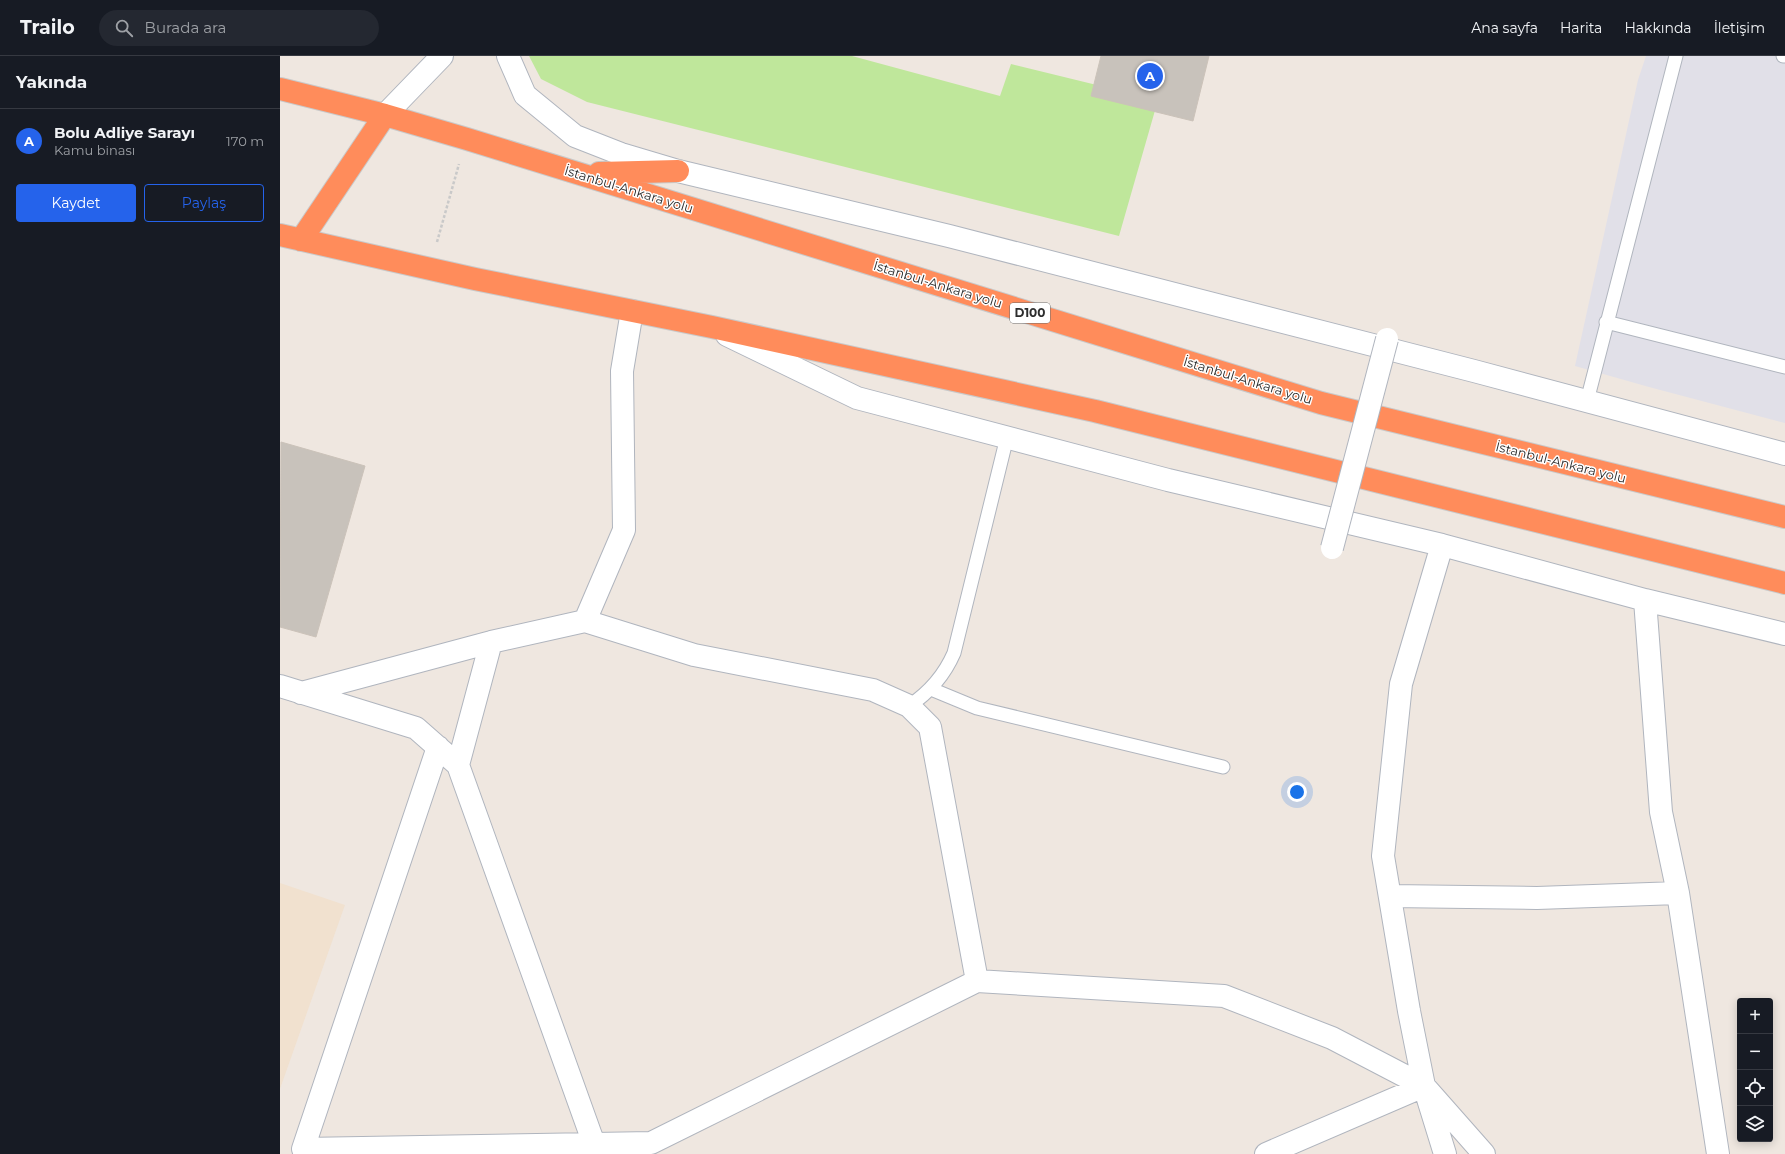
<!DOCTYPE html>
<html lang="tr">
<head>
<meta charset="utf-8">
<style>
  body { margin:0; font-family:Montserrat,sans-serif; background:#242831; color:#f1f3f6 }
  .controls { position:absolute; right:12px; bottom:12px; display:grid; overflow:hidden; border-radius:4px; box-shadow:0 2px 10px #0003 }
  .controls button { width:36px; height:36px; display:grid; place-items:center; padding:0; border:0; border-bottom:1px solid #363941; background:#171b24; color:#f1f3f6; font:20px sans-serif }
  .you { position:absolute; left:1017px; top:736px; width:14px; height:14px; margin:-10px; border:3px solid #fff; border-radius:50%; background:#1a73e8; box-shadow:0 0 0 6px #1a73e833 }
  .badge { display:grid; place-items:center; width:26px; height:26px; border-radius:50%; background:#2563eb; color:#fff; font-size:13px; font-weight:700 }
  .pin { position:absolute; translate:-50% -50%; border:2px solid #fff; box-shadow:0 1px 4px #0006 }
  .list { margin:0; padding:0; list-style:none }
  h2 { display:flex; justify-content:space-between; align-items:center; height:52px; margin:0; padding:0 16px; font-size:17px }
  h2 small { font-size:13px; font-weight:400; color:#9ea1a6 }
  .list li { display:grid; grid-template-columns:26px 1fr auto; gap:12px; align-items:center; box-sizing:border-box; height:64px; padding:0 16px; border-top:1px solid #363941 }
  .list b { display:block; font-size:15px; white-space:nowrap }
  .list p { margin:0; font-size:13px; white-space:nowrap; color:#9ea1a6 }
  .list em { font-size:13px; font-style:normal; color:#9ea1a6 }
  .actions { display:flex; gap:8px; padding:12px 16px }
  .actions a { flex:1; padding:9px 0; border:1px solid #2563eb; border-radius:4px; text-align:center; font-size:14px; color:#2563eb }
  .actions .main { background:#2563eb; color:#fff }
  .icon { flex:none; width:22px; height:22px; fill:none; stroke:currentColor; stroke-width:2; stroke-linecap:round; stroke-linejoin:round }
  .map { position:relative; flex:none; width:1505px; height:1098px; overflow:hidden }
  header { display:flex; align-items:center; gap:24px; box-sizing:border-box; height:56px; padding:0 20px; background:#171b24; border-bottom:1px solid #363941 }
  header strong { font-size:19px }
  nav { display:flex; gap:22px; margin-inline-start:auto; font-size:14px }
  .search { width:280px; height:36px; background:#242831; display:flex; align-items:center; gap:10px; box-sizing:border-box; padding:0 14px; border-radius:22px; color:#9ea1a6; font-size:15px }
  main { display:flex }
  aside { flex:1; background:#171b24 }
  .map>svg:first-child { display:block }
  .industrial { fill:#e1e0e8 }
  .education { fill:#f1e1cf }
  .green { fill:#bfe79b }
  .building { fill:#c8c2bb; stroke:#cbc2b9 }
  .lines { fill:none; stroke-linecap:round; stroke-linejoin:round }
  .lane-casing { stroke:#b0b5be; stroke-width:15 }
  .street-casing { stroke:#b0b5be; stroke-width:24 }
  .highway-casing { stroke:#c9c9c9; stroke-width:24 }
  .path { stroke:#c9c9c9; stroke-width:2.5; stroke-dasharray:3 2; stroke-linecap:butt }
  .lane { stroke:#fff; stroke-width:13 }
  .street { stroke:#fff; stroke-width:22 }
  .highway { stroke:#ff8c5b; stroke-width:22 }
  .street-bridge-casing { stroke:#b0b5be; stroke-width:24; stroke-linecap:butt }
  .street-bridge { stroke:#fff; stroke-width:22 }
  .labels { text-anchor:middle; stroke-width:3; stroke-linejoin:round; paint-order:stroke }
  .shield { fill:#fff; stroke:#6d6d6d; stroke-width:1 }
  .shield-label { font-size:12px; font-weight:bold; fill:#2e2e2e }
  .street-label { font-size:13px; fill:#2e2e2e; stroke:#fff }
</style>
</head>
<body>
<header>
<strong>Trailo</strong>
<div class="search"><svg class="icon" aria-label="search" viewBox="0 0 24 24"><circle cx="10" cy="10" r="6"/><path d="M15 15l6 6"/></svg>Burada ara</div>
<nav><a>Ana sayfa</a><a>Harita</a><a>Hakkında</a><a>İletişim</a></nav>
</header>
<main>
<aside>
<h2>Yakında<small></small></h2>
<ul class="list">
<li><span class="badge">A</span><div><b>Bolu Adliye Sarayı</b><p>Kamu binası</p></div><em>170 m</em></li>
</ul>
<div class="actions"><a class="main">Kaydet</a><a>Paylaş</a></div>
</aside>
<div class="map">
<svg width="1505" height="1098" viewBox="0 0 1505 1098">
  <rect width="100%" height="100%" fill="#efe7e0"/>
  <path class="industrial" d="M 1366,0 L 1505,0 L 1505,367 L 1369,331 L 1295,310 L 1358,24 Z"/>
  <path class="education" d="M 0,827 L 65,849 L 0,1033 Z"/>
  <path class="green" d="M 249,0 L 572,0 L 720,40 L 731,8 L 878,44 L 839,180 L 307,46 L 261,23 Z"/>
  <path class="building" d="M 821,0 L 929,0 L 913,65 L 811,40 Z
    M 1,386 L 85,410 L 36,581 L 0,571 Z"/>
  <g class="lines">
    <g class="lane-casing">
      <path id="lane" d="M 1503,0 L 1505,0
        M 1326,266 L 1505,311
        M 1307,345 L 1396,0
        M 651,633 L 697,652 L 943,711
        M 629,650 C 650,636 664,620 674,597 L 727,381"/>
    </g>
    <g class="street-casing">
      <path id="street" d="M 228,0 L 245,39 L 295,80 L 341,98 L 398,115 L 669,180 L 1194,315 L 1505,398
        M 105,59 L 162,0
        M 447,279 L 577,342 L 888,424 L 1162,489 L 1365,544 L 1505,578
        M 1162,489 L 1121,628 L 1103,800 L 1129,955 L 1144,1030 L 1165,1098
        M 1365,544 L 1381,756 L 1398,837 L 1438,1098
        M 305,565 L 414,599 L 593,634 L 629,650 L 650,671 L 697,925
        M 0,630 L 136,672 L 178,709 L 314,1088
        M 21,637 L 211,586 L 305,565 L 344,474 L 342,315 L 352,255
        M 158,691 L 23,1093 L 371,1087 L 697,925 L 944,940 L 1052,982 L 1144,1030 L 1204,1098
        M 178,709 L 211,586
        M 1110,840 L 1257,842 L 1398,837
        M 986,1098 L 1144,1030"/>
    </g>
    <g class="highway-casing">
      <path id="highway" d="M 0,33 L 105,59 L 187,83 L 1041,347 L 1505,461
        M 319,117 L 398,115
        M 0,179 L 195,223 L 432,271 L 815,355 L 1505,527
        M 21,184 L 105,59"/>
    </g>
    <path class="path" d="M 157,186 L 179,108"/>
    <use href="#lane" class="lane"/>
    <use href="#street" class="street"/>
    <use href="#highway" class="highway"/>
    <g class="street-bridge-casing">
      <path id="street-bridge" d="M 1052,492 L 1107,283"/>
    </g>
    <use href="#street-bridge" class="street-bridge"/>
  </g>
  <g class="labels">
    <rect class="shield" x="730" y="247" width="40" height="20" rx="3"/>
    <g class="shield-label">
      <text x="750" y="261">D100</text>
    </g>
    <g class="street-label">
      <text transform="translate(349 133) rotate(17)" y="5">İstanbul-Ankara yolu</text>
      <text transform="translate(658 228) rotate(17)" y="5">İstanbul-Ankara yolu</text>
      <text transform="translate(968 324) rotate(17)" y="5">İstanbul-Ankara yolu</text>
      <text transform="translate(1281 406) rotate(14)" y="5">İstanbul-Ankara yolu</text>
    </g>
  </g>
</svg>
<div class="controls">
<button>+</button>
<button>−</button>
<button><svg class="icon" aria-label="locate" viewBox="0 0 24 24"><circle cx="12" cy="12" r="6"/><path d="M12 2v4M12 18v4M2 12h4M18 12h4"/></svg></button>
<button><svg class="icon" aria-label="layers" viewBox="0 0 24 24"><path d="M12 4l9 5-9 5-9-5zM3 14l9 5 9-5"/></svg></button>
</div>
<div class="you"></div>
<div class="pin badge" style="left:870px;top:20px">A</div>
</div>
</main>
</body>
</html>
